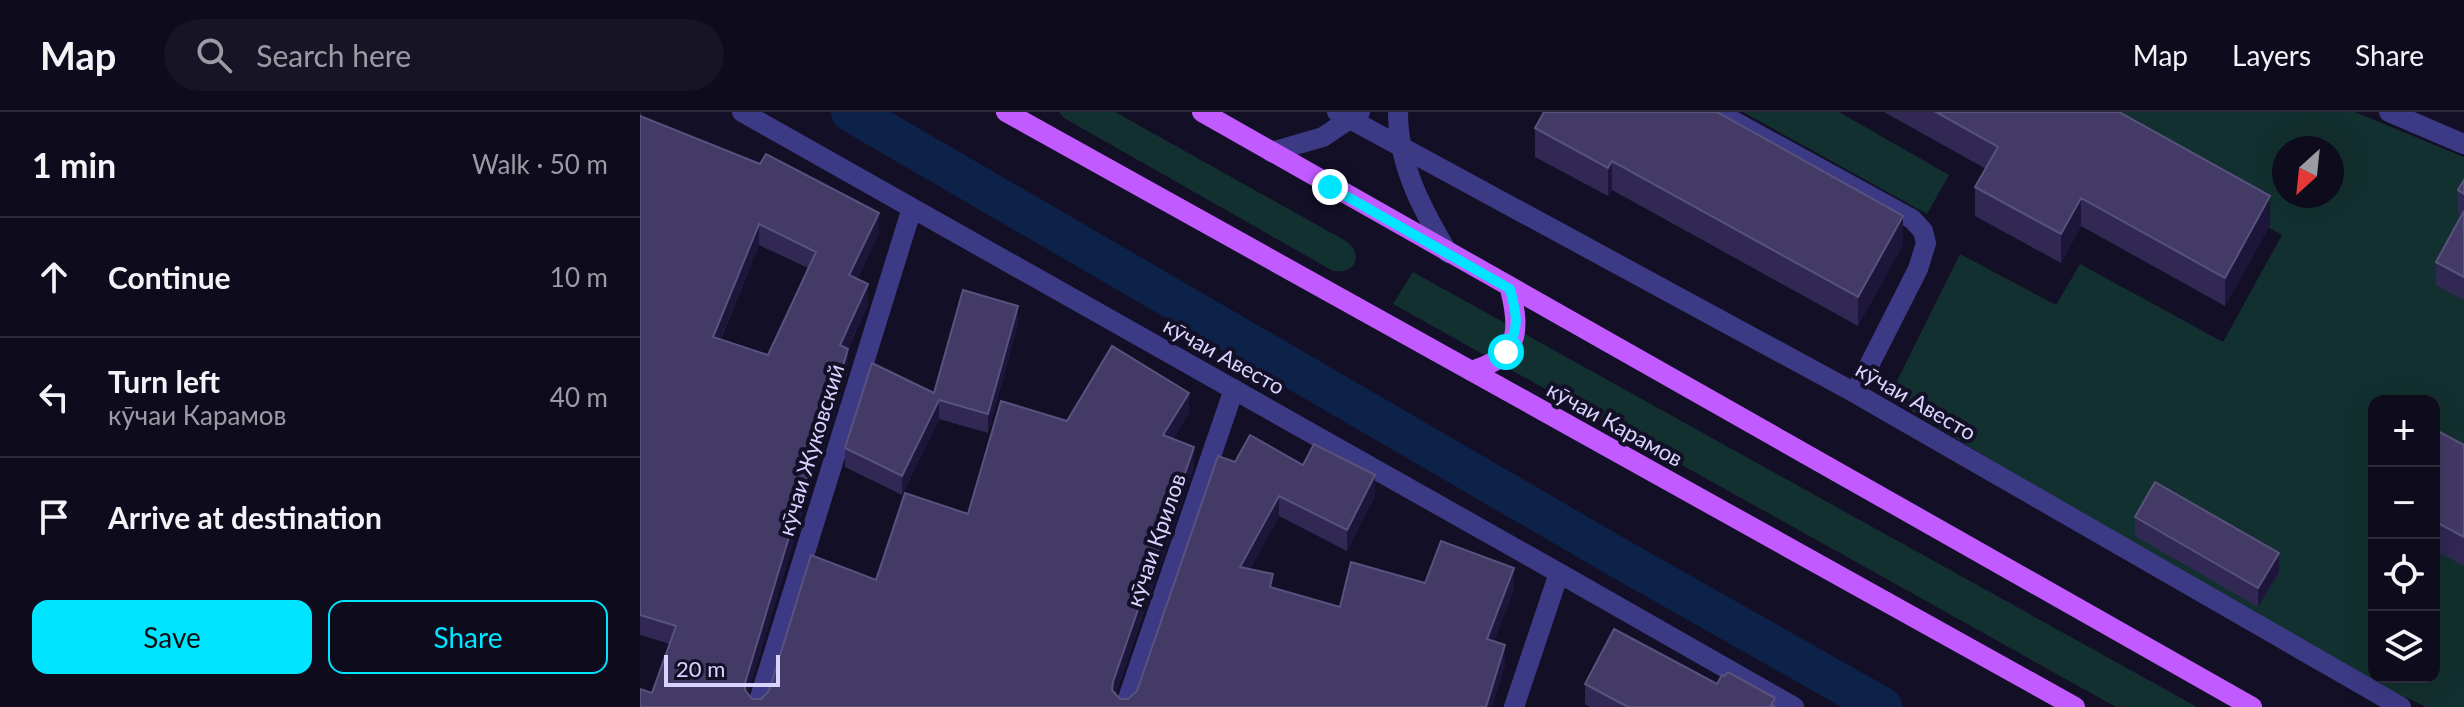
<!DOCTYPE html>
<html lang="en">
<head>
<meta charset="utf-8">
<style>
  body { margin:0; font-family:Lato,sans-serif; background:#171425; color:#f1f3f6 }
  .controls { position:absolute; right:24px; bottom:24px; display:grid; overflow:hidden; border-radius:16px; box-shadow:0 8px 32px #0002 }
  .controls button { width:72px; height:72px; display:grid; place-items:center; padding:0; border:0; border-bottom:2px solid #2e2b3b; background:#0e0b1c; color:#f1f3f6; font:40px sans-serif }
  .compass { position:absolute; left:1632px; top:24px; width:72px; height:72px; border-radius:50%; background:#0e0b1c; box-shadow:0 8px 32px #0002; rotate:207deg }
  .scale { position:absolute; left:24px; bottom:20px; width:116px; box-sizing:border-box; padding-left:8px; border:4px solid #d9d4ff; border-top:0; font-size:22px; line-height:28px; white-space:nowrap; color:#d9d4ff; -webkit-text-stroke:6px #130f26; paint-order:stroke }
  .stop { position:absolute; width:24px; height:24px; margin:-18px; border:6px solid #00e5ff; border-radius:50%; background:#fff }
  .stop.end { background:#00e5ff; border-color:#fff; box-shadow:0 2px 8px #0008 }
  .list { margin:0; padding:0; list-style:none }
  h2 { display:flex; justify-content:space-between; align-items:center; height:104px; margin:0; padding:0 32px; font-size:34px }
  h2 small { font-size:26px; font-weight:400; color:#9b9ba3 }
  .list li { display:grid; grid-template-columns:52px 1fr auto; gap:24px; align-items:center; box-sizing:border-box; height:120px; padding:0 32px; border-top:2px solid #2e2b3b }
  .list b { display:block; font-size:30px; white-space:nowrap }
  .list p { margin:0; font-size:26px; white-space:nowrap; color:#9b9ba3 }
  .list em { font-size:26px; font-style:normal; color:#9b9ba3 }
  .actions { display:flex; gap:16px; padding:24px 32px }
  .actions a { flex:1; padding:18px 0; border:2px solid #00e5ff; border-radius:16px; text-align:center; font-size:28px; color:#00e5ff }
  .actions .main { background:#00e5ff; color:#111 }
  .icon { flex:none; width:44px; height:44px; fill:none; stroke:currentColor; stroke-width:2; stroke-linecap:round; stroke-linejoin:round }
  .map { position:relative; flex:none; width:1824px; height:595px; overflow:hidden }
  header { display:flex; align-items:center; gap:48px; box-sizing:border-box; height:112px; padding:0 40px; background:#0e0b1c; border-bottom:2px solid #2e2b3b }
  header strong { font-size:38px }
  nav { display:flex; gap:44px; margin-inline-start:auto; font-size:28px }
  .search { width:560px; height:72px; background:#171425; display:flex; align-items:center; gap:20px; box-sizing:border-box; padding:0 28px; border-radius:44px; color:#9b9ba3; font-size:30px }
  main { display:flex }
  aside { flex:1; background:#0e0b1c }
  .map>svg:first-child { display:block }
  .green { fill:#12302f; fill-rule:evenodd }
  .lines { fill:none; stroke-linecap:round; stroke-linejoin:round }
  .canal { stroke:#0c2248; stroke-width:40 }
  .minor { stroke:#3d3a85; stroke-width:20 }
  .major { stroke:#c25bff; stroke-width:20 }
  .wall { fill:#312854; fill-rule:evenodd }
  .shaded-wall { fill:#1d163a }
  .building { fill:#433a66; stroke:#5a527e; stroke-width:2; fill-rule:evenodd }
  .route { stroke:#00e5ff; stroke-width:10 }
  .labels { text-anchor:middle; stroke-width:8; stroke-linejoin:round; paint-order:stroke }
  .street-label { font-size:22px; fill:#d9d4ff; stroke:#130f26 }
</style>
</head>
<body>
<header>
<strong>Map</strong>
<div class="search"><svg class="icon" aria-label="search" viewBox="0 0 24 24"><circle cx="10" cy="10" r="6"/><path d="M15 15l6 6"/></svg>Search here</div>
<nav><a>Map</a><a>Layers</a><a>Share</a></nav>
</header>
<main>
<aside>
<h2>1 min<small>Walk · 50 m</small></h2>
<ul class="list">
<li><svg class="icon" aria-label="ahead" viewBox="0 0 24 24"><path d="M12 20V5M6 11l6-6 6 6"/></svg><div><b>Continue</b></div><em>10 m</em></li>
<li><svg class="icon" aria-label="left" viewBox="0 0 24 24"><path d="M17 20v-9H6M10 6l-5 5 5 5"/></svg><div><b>Turn left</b><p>кӯчаи Карамов</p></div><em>40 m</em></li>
<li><svg class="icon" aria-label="arrive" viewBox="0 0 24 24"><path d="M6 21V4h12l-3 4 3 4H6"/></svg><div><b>Arrive at destination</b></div></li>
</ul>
<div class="actions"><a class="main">Save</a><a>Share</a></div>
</aside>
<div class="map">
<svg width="1824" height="595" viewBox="0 0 1824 595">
  <rect width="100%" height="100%" fill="#130f26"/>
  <path class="green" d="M 419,0 L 475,0 L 706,129 C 724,142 716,163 693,159 L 424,6 Z
    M 1103,0 L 1199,0 L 1309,63 L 1287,102 Z
    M 1423,0 L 1715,0 L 1824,45 L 1824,595 L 1786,595 L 1640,526 L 1249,285 L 1320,142 L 1416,193 L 1440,152 L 1583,230 L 1642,123 ZM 1644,36 L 1692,36 L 1692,84 L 1644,84 ZM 1734,289 L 1794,289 L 1794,565 L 1734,565 Z
    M 773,160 L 1557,595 L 1476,595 L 753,192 Z"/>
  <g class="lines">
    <path class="canal" d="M 211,0 L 977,445 L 1242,595"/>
    <path class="minor" d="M 102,0 L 919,461 L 874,595
      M 697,0 L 1215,281 L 1761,595
      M 758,0 C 758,53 782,97 808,141
      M 1077,0 L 1272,107 L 1283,119 L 1286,131 L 1278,157 L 1215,281
      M 1749,0 L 1824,32
      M 631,40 L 683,25 L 720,0
      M 919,461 L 1154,595
      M 117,595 L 272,96
      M 485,595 L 594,277"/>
    <path class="major" d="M 366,0 L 1435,595
      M 562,0 L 1612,595
      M 831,259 C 879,245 881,220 870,177"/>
  </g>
  <path class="wall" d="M 0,0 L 3,5 L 239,121 L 217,167 L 228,192 L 208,237 L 208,258 L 182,343 L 180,342 L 108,581 L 112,587 L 121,587 L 236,468 L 328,402 L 427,309 L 549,301 L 533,327 L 554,355 L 476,582 L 480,587 L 488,587 L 497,579 L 595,350 L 663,353 L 735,384 L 707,439 L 639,404 L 610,457 L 633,476 L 700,495 L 785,471 L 874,477 L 854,529 L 865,553 L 852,595 L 0,595 L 12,581 L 30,532 L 0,523 ZM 119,133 L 168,156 L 128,243 L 81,227 Z
    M 1244,0 L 1479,0 L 1630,113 L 1585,194 L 1441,114 L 1421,151 L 1335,104 L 1335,75 L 1346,57 Z
    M 895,16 L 1263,132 L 1218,214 L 972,78 L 968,84 L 895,45 Z
    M 1824,68 L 1824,188 L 1796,173 L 1796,150 L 1822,104 L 1818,102 L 1818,78 Z
    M 378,212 L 348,321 L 299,307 L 262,383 L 205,355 L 205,336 L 294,281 Z
    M 1794,317 L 1824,333 L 1824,454 L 1794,438 Z
    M 1495,405 L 1639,460 L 1618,495 L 1495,424 Z
    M 945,572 L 1077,572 L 1135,595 L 950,595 L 945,592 Z"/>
  <path class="shaded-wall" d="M 972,49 L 972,78 L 968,84 L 968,56 Z
    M 1630,84 L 1630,113 L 1585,194 L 1585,166 Z
    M 1441,86 L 1441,114 L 1421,151 L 1421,122 Z
    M 239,101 L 239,121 L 209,183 L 209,163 Z
    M 1263,104 L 1263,132 L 1218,214 L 1218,185 Z
    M 119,112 L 119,133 L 73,245 L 73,225 Z
    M 228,172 L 228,192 L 200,254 L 200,233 Z
    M 378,194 L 378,212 L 348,321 L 348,302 Z
    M 208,237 L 208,258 L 182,343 L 182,323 Z
    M 549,281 L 549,301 L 523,343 L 523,323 Z
    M 299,288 L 299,307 L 262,383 L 262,364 Z
    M 180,322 L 180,342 L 105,591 L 105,571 Z
    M 554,335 L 554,355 L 473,591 L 473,570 Z
    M 735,363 L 735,384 L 707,439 L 707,418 Z
    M 639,384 L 639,404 L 600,475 L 600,455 Z
    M 1639,441 L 1639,460 L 1618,495 L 1618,476 Z
    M 874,456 L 874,477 L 847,547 L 847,527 Z
    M 865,533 L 865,553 L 852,595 L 846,595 Z"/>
  <path class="building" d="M 904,0 L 1077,0 L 1263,104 L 1218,185 L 972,49 L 968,56 L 895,16 Z
    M 1296,0 L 1479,0 L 1630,84 L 1585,166 L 1441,86 L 1421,122 L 1335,75 L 1358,35 Z
    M 0,4 L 120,52 L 126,42 L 239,101 L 209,163 L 228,172 L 200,233 L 208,237 L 182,323 L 180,322 L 105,571 L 105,578 L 112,587 L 121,587 L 129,579 L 171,443 L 236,468 L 265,381 L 328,402 L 361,289 L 427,309 L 472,234 L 549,281 L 523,323 L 554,335 L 473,570 L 472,578 L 480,587 L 488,587 L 497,579 L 578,344 L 595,350 L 610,323 L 663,353 L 674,332 L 735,363 L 707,418 L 639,384 L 600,455 L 633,462 L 630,475 L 700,495 L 711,450 L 785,471 L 801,429 L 874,456 L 847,527 L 865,533 L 846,595 L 0,595 L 0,577 L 12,581 L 36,514 L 0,503 ZM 119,112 L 176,140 L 128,243 L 73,225 Z
    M 1824,68 L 1824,82 L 1818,78 Z
    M 1824,99 L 1824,165 L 1796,150 Z
    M 323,178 L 378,194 L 348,302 L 299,288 L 262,364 L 205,336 L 232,251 L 294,281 Z
    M 1794,317 L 1824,333 L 1824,425 L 1794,409 Z
    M 1515,370 L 1639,441 L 1618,476 L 1495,405 Z
    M 974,517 L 1077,572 L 1082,563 L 1085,564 L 1088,560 L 1135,586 L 1131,593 L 1136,595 L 988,595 L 945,572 Z"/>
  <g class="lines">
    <path class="route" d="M 690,75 L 870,177 C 877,204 880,215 866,240"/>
  </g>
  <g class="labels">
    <g class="street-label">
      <text transform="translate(584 244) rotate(29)" y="8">кӯчаи Авесто</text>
      <text transform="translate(1276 289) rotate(30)" y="8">кӯчаи Авесто</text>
      <text transform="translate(975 312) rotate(29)" y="8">кӯчаи Карамов</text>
      <text transform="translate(171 338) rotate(-73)" y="8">кӯчаи Жуковский</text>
      <text transform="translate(516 428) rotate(-71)" y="8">кӯчаи Крилов</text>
    </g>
  </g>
</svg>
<div class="controls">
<button>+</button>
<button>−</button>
<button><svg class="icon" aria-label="locate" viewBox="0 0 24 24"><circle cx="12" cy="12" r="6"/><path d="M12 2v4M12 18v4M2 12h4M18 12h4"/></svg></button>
<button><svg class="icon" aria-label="layers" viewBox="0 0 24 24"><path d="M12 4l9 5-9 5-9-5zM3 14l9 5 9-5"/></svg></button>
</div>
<svg class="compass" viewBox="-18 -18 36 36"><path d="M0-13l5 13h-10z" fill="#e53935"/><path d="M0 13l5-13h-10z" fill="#9b9ba3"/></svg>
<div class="scale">20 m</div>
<div class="stop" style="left:866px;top:240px"></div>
<div class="stop end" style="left:690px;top:75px"></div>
</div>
</main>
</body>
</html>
